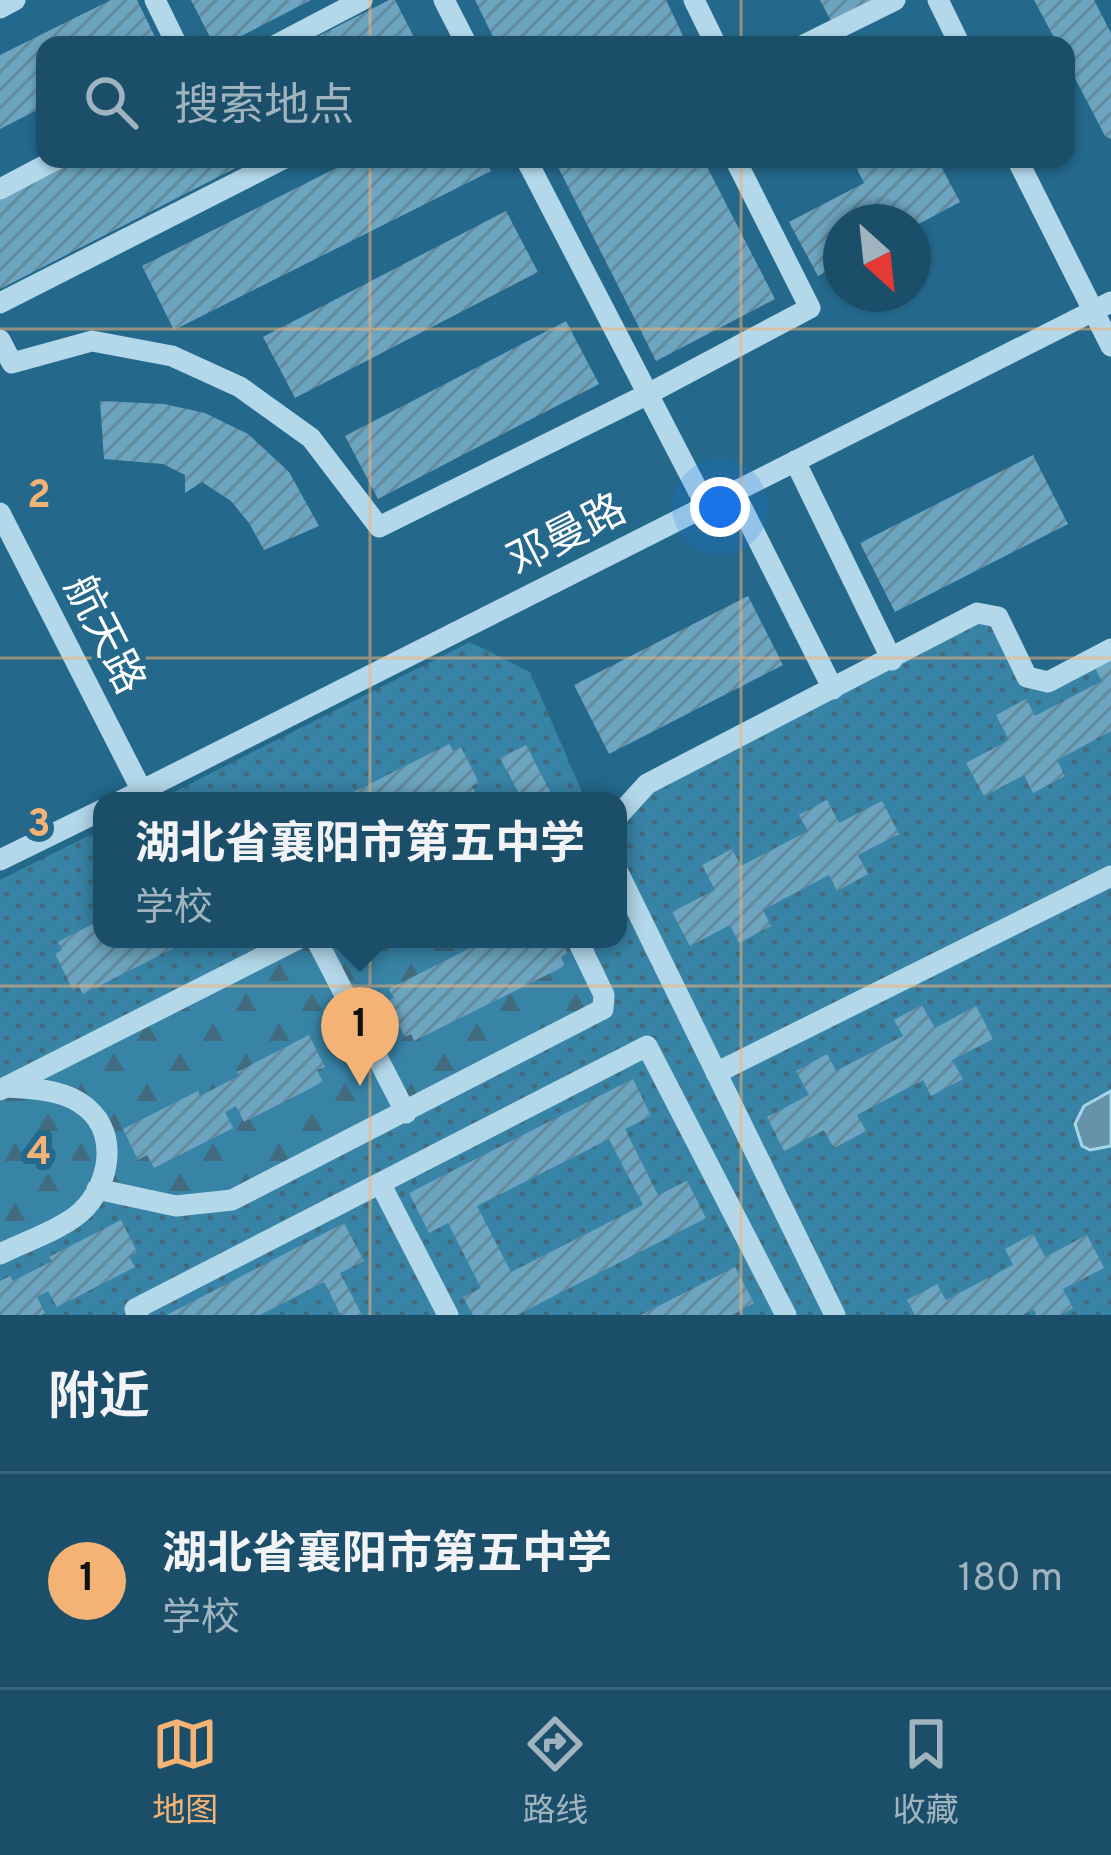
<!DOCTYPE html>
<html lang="zh">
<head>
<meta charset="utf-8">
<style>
  body { margin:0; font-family:Overpass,"Noto Sans SC",sans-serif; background:#285871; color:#f1f3f6 }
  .compass { position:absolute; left:823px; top:204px; width:108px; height:108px; border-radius:50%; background:#1b4e68; box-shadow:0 3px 9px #0004; rotate:153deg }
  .you { position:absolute; left:720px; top:507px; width:42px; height:42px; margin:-30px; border:9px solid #fff; border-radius:50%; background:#1a73e8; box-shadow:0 0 0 18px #1a73e833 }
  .badge { display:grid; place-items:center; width:78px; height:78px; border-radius:50%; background:#f4b375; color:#111; font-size:39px; font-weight:700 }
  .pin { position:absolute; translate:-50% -99px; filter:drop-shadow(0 3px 6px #0008) }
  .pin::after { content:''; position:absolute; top:63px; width:42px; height:36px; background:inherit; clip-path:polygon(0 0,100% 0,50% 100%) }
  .popup { position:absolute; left:93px; top:792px; width:534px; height:156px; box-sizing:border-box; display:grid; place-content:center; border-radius:24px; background:#1b4e68; filter:drop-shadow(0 3px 9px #0005); font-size:39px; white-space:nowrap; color:#a0b4c0 }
  .popup b { font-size:45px; color:#f1f3f6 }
  .popup::after { content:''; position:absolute; left:50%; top:100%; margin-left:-24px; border:24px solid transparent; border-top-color:#1b4e68 }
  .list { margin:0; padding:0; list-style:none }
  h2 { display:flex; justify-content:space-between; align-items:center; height:156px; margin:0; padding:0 48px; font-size:51px }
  h2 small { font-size:39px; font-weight:400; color:#a0b4c0 }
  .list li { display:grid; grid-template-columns:78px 1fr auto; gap:36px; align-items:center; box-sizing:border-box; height:216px; padding:0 48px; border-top:3px solid #39657c }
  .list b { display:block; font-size:45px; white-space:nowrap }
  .list p { margin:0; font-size:39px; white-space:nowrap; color:#a0b4c0 }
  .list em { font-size:39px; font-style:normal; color:#a0b4c0 }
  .icon { flex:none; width:66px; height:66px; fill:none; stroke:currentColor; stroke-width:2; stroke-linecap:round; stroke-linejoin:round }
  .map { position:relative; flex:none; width:1111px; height:1315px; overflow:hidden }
  .search { position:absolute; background:#1b4e68; box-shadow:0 3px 9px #0004; left:36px; right:36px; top:36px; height:132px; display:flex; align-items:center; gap:30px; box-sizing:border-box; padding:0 42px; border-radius:24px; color:#a0b4c0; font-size:45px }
  .sheet { height:372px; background:#1b4e68 }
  nav { display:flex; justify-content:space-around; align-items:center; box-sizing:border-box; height:168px; border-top:3px solid #39657c; background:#1b4e68; font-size:33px; color:#a0b4c0 }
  nav a { display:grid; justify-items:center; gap:6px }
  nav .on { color:#f4b375 }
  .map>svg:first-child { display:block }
  .grass { fill:url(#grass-dots) }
  .forest { fill:url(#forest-firs) }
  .water { fill:#6693aa; stroke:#a6d6eb; stroke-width:3 }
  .building { fill:url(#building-hatch); fill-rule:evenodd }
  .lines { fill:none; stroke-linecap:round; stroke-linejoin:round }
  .minor { stroke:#b2d8ea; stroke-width:21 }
  .grid { fill:none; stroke:#f4b375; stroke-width:3; stroke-opacity:0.55 }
  .labels { text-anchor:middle; stroke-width:12; stroke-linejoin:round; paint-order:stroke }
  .street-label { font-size:42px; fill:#fff; stroke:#24688b }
  .grid-label { font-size:39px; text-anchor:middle; font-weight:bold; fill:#f4b375; stroke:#24688b; stroke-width:12; stroke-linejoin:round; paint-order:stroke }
</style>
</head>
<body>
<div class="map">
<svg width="1111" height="1315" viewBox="0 0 1111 1315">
  <defs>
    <pattern id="grass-dots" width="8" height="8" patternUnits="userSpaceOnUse" patternTransform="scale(3)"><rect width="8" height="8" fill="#3884a7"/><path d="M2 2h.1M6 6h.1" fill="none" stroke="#416b7e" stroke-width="1.8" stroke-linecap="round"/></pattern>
    <pattern id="forest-firs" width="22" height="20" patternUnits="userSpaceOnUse" patternTransform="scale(3)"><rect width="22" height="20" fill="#3884a7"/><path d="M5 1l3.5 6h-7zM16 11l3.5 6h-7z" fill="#416b7e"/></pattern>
    <pattern id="building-hatch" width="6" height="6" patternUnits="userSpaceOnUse" patternTransform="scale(3)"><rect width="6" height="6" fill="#6da5c0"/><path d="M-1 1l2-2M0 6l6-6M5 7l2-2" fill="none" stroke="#638a9d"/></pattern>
  </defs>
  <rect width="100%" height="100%" fill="#24688b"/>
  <path class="grass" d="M 977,613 L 998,617 L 1028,678 L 1111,649 L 1111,1315 L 0,1315 L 0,880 L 102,829 L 102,939 L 618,939 L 618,816 L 647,784 Z
    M 470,642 L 530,672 L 586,801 L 156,801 Z"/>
  <path class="forest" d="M 298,939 L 577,939 L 603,1009 L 232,1200 L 176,1206 L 97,1189 L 79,1215 L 0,1254 L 0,1090 Z"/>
  <path class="water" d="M 1111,1091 L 1111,1146 L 1090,1150 L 1082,1146 L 1075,1124 L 1084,1106 Z"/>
  <path class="building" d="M 111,0 L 137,0 L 159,45 L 45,45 L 45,106 L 0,129 L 0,55 Z
    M 191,0 L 311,0 L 224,45 L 214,45 Z
    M 389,0 L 395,0 L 418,45 L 301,45 Z
    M 475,0 L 666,0 L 685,40 L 673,45 L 497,45 Z
    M 820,0 L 878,0 L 832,23 Z
    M 1034,0 L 1094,0 L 1111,33 L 1111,139 L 1105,136 L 1066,61 L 1066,45 L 1058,45 Z
    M 79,159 L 253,159 L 0,289 L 0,199 Z
    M 354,159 L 485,159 L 491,171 L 174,330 L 142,266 Z
    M 554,159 L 703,159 L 775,299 L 656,361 Z
    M 852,159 L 937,159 L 960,202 L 913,227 L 913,222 L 841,222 L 841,264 L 818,276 L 789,222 L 864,183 Z
    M 506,211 L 538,272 L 295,398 L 263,337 Z
    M 566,321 L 599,384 L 378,499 L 345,436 Z
    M 100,401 L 164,404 L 205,413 L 248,434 L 289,472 L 319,526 L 264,550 L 249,523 L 231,501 L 202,482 L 185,493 L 185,475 L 163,464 L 104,459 Z
    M 1033,455 L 1068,524 L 895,612 L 860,543 Z
    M 748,596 L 783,665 L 609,754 L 574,685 Z
    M 1111,655 L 1111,731 L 1057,760 L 1065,776 L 1033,793 L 1024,775 L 984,796 L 966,763 L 1009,740 L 996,715 L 1026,699 L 1035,716 L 1102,681 L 1093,665 Z
    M 449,744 L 453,751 L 461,747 L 479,783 L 472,786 L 476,795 L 465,801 L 336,801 Z
    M 526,745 L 555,801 L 523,801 L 500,758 Z
    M 827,800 L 839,823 L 882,801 L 899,834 L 858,855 L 868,874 L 837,891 L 829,875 L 763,910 L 771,926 L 739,943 L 730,925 L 690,946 L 672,912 L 715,890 L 702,865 L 732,849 L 741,866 L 808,831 L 799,815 Z
    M 102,919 L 102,939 L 192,939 L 83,994 L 79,987 L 73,990 L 55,954 L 62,950 L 58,942 Z
    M 488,939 L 560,939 L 567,953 L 561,957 L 565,966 L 414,1041 L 411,1034 L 405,1037 L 387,1001 L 394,998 L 389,989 Z
    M 922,1005 L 935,1028 L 976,1006 L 993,1039 L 952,1060 L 963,1079 L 931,1096 L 923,1080 L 857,1115 L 866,1131 L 834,1148 L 824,1130 L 784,1151 L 767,1117 L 809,1095 L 796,1071 L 827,1054 L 836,1071 L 903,1036 L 894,1020 Z
    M 309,1035 L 325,1067 L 317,1070 L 323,1082 L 244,1122 L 236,1106 L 225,1112 L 233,1128 L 154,1168 L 147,1155 L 138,1160 L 123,1129 L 198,1091 L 200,1096 L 239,1076 L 237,1072 Z
    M 633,1079 L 651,1116 L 625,1129 L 658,1195 L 687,1181 L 706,1218 L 517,1315 L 473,1315 L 463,1297 L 481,1288 L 448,1223 L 429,1233 L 409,1193 ZM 609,1139 L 643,1205 L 511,1272 L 477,1206 Z
    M 121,1220 L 137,1252 L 129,1256 L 135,1267 L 57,1307 L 48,1291 L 37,1297 L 45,1313 L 42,1315 L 0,1315 L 0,1281 L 10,1276 L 13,1281 L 52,1261 L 49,1257 Z
    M 344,1223 L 364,1261 L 340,1273 L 362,1315 L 341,1315 L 324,1282 L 260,1315 L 167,1315 Z
    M 1033,1234 L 1045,1257 L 1087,1235 L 1104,1268 L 1063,1289 L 1073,1308 L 1061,1315 L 1036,1315 L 1034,1309 L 1023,1315 L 915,1315 L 907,1300 L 937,1284 L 946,1300 L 1013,1265 L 1005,1249 Z
    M 735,1267 L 754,1303 L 732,1315 L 641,1315 Z"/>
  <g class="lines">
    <path class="minor" d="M 155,0 L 177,45
      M 444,0 L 467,45
      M 694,0 L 716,45
      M 938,0 L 960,45
      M 0,8 L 15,0
      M 276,45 L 362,0
      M 804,45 L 895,0
      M 526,159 L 706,506
      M 1017,159 L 1111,346
      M 0,189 L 57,159
      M 0,303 L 283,159
      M 0,340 L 12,363 L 92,341 L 172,356 L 240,387 L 311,438 L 379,527 L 648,394 L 810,308 L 735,159
      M 795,461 L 892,660
      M 734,492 L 833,689
      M 0,513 L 142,791
      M 121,801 L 1111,302
      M 618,816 L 647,784 L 977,613 L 998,617 L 1027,677 L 1048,682 L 1111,649
      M 0,860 L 102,810
      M 618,872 L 835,1315
      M 316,939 L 406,1113
      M 716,1073 L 1111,876
      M 0,1090 L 298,939
      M 380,1183 L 448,1315
      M 97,1189 L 176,1206 L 232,1200 L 603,1009 L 604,995 L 577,939
      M 0,1254 C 24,1242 55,1232 76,1216 C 108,1192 121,1136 87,1108 C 65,1089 33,1089 6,1087
      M 138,1315 L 135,1309 L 647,1046 L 786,1315"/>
  </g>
  <path class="grid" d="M 370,0 L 370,45M 741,0 L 741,45M 370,159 L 370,1315M 741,159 L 741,1315M 0,329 L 1111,329M 0,658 L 1111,658M 0,986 L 1111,986"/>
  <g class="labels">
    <g class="street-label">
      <text transform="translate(566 533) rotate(-27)" y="15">邓曼路</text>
      <text transform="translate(106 634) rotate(63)" y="15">航天路</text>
    </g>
  </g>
  <g class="grid-label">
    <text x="39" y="507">2</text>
    <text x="39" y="836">3</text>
    <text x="39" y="1164">4</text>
  </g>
</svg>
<svg class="compass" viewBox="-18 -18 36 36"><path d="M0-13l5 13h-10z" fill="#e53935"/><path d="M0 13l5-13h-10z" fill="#a0b4c0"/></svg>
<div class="you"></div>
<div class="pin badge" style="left:360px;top:1086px">1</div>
<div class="popup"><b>湖北省襄阳市第五中学</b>学校</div>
<div class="search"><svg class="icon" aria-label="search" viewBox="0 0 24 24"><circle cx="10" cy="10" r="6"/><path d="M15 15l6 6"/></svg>搜索地点</div>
</div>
<section class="sheet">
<h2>附近<small></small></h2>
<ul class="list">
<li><span class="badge">1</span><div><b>湖北省襄阳市第五中学</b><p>学校</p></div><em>180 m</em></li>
</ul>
</section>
<nav>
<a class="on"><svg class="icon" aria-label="map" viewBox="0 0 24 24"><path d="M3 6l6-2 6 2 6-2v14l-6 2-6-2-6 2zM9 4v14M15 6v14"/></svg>地图</a>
<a><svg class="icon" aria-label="directions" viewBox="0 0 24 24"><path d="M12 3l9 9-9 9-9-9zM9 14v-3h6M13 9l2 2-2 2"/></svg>路线</a>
<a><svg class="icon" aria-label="saved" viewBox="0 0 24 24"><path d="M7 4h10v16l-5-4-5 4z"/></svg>收藏</a>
</nav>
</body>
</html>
